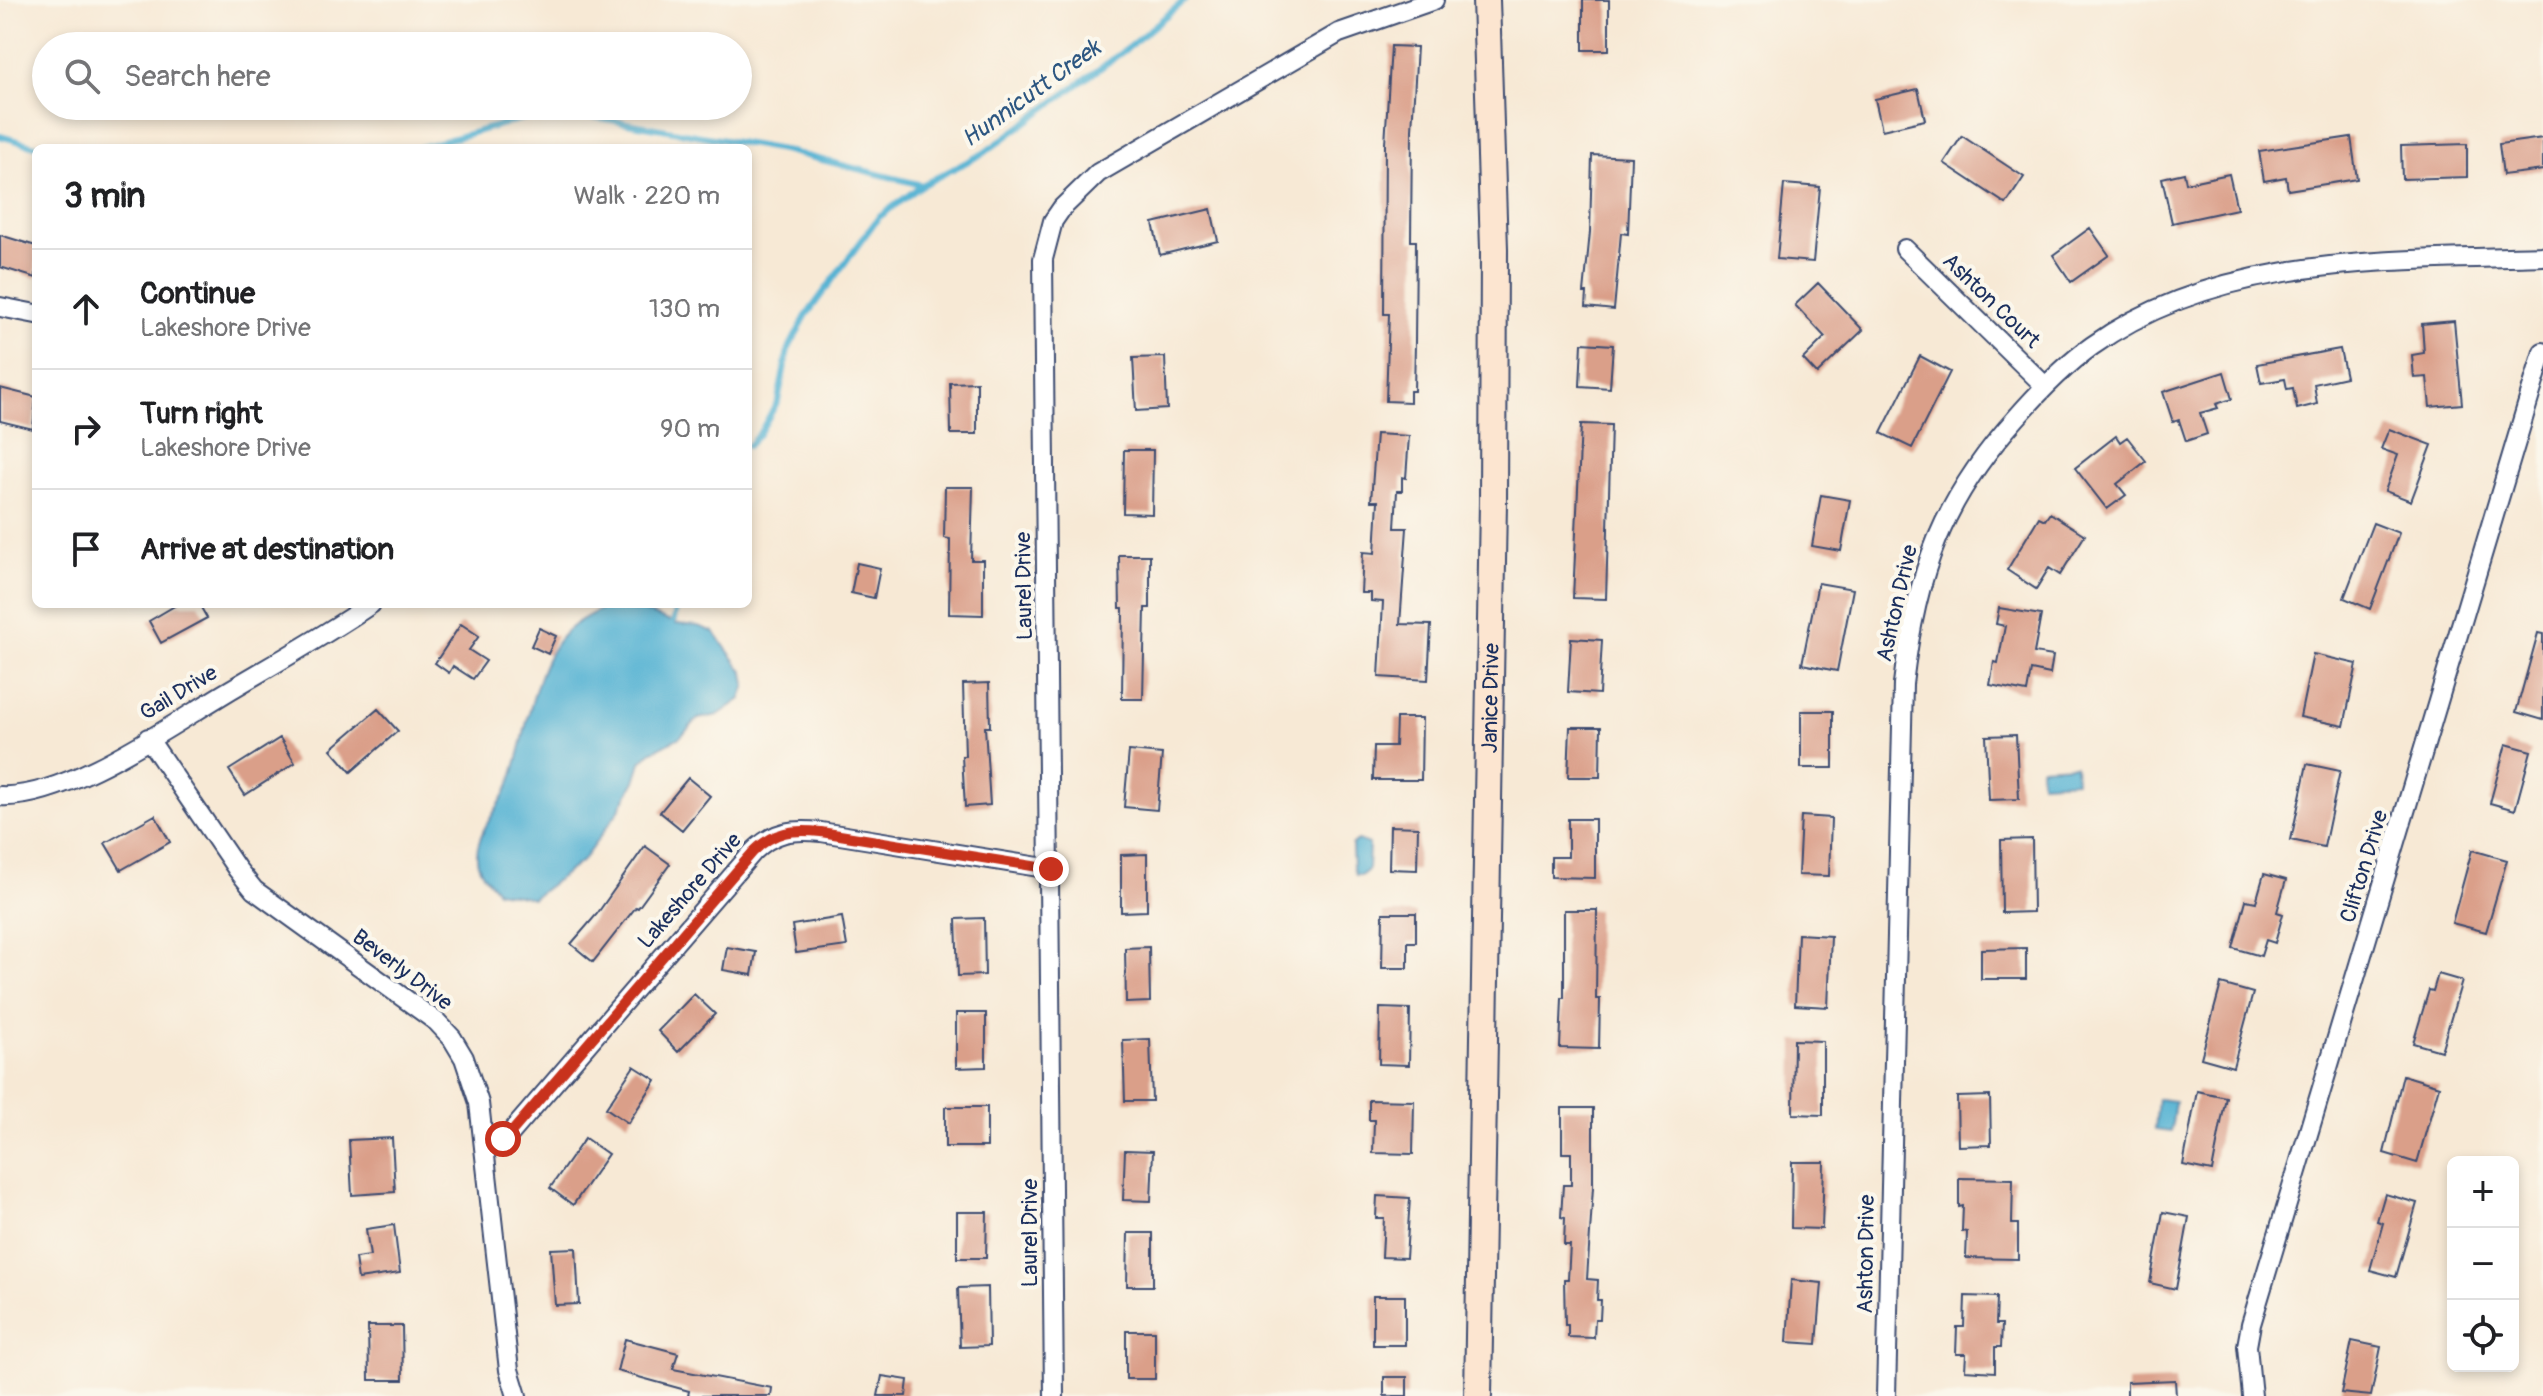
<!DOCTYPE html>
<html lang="en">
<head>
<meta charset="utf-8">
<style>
  body { margin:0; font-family:Pangolin,sans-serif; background:#f2f2f2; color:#202124 }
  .controls { position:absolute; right:24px; bottom:24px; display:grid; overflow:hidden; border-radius:12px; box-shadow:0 4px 12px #0003 }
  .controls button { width:72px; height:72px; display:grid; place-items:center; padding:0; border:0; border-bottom:2px solid #e0e0e0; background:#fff; color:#202124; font:40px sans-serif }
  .stop { position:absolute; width:24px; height:24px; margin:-18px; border:6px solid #c8321e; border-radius:50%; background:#fff }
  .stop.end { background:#c8321e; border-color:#fff; box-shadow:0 2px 8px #0008 }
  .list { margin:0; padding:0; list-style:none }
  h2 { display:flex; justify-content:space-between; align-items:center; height:104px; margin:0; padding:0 32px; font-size:34px }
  h2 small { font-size:26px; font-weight:400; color:#757577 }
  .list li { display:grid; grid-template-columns:52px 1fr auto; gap:24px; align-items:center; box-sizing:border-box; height:120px; padding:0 32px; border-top:2px solid #e0e0e0 }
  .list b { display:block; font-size:30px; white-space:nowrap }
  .list p { margin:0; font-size:26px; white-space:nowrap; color:#757577 }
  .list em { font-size:26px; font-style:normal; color:#757577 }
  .icon { flex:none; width:44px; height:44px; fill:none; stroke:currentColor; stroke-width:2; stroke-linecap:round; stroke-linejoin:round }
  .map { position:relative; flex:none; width:2543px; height:1396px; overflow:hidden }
  .search { position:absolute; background:#fff; box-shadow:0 4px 12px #0003; left:32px; top:32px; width:720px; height:88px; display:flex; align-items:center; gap:20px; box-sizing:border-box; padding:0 28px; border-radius:44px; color:#757577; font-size:30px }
  .panel { position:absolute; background:#fff; box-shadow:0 4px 12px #0003; left:32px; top:144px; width:720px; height:464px; border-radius:12px }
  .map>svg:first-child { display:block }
  .water { fill:#55b2d3; stroke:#387098; stroke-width:2 }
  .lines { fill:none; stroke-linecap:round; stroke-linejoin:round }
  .stream { stroke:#55b2d3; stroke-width:6 }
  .building { fill:#da9f89 }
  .street-casing { stroke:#3c4b70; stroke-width:22 }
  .secondary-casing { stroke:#3c4b70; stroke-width:30 }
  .street { stroke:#fff; stroke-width:18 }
  .secondary { stroke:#fce5d0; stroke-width:26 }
  .route { stroke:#c8321e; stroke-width:10 }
  .labels { text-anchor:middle; stroke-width:8; stroke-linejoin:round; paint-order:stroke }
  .street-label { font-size:22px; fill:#1b2f5e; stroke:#fbf7ec }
  .water-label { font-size:24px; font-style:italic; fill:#2c5681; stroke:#fbf7ec }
</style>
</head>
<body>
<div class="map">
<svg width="2543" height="1396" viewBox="0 0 2543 1396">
  <rect width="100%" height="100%" fill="#fbf7ec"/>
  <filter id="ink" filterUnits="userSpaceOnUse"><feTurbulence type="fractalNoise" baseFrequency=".0125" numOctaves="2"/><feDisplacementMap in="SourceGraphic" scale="16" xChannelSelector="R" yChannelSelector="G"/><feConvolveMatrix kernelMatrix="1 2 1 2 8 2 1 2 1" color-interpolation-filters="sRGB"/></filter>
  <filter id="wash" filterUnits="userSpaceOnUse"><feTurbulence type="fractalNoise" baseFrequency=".006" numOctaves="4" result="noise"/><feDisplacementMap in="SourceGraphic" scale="32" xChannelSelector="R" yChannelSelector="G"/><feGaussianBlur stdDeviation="1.8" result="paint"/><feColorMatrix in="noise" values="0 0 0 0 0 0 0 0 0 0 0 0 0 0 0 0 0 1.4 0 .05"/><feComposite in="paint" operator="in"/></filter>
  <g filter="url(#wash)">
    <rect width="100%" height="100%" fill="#f7e9d5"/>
    <path class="water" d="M 603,608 L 642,611 L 669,621 L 674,620 L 676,624 L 698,626 L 714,632 L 744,673 L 746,685 L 741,699 L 718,715 L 698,719 L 680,737 L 651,752 L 641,762 L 635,781 L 617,813 L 583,860 L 533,898 L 497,891 C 488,879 476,870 477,854 C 479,826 502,806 511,781 C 526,739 533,668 562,636 C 573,623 588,616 603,608 Z
      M 2075,765 L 2076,781 L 2041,783 L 2040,767 Z
      M 1358,840 L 1369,844 L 1368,870 L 1362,875 L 1356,875 L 1353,868 L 1352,844 Z
      M 2158,1099 L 2175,1101 L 2171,1132 L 2155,1130 Z"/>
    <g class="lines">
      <path class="stream" d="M 0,136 L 42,148
        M 419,148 L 553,110 L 782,150 L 922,185
        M 748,446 L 759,434 L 778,401 L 788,350 L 806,316 L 878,218 L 922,185 L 984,153 L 1125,50 L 1185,0
        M 674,620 L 677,604"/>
    </g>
    <g id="blocks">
      <path class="building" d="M 1583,0 L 1609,0 L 1609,50 L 1583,50 Z
        M 1391,46 L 1417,47 L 1412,129 L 1411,241 L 1416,241 L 1415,343 L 1414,391 L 1410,391 L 1410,402 L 1386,401 L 1389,314 L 1384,314 L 1385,144 Z
        M 1918,89 L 1925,120 L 1882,130 L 1875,99 Z
        M 1962,136 L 2024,177 L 2006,204 L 1944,163 Z
        M 2351,137 L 2357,179 L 2288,190 L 2286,177 L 2264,181 L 2259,151 Z
        M 2543,138 L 2543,170 L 2503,175 L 2499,144 Z
        M 2467,144 L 2467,177 L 2402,179 L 2401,146 Z
        M 1592,155 L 1631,157 L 1628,234 L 1621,233 L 1614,310 L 1586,307 L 1587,293 L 1584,293 L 1590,232 Z
        M 2184,173 L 2186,183 L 2229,174 L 2237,209 L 2172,223 L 2162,178 Z
        M 1784,184 L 1820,187 L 1813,262 L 1777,259 Z
        M 1211,209 L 1218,241 L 1160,255 L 1153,223 Z
        M 2090,228 L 2109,255 L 2071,282 L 2053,255 Z
        M 0,235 L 36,246 L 36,278 L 0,267 Z
        M 1818,283 L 1863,330 L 1817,374 L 1803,359 L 1825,337 L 1795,305 Z
        M 2454,321 L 2462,404 L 2430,407 L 2427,377 L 2414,378 L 2412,355 L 2424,353 L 2422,324 Z
        M 1582,343 L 1613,345 L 1610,388 L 1580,386 Z
        M 2340,349 L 2346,377 L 2314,384 L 2317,404 L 2297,409 L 2293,388 L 2287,389 L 2285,379 L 2261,383 L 2257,364 Z
        M 1920,356 L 1950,372 L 1912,448 L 1881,433 Z
        M 1165,357 L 1167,409 L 1136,411 L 1133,358 Z
        M 2224,372 L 2232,399 L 2216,404 L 2218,408 L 2200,413 L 2207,434 L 2186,441 L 2179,420 L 2173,422 L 2163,392 Z
        M 977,382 L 977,434 L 951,434 L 950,383 Z
        M 0,388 L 36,397 L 33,429 L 0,421 Z
        M 1581,424 L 1611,425 L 1606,599 L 1573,598 Z
        M 2389,429 L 2432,445 L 2411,501 L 2385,491 L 2398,455 L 2381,449 Z
        M 1376,434 L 1409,436 L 1406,478 L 1402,477 L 1402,491 L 1397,491 L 1395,528 L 1407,528 L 1400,624 L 1431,625 L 1428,680 L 1379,677 L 1383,602 L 1371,601 L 1371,593 L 1361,593 L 1363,552 L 1375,553 L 1378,501 L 1371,501 Z
        M 2116,436 L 2120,442 L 2127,437 L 2146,461 L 2117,484 L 2126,495 L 2107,509 L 2075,468 Z
        M 1124,450 L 1153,450 L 1152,514 L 1123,513 Z
        M 945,487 L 973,487 L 971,560 L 983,560 L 983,615 L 949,614 L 950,539 L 944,538 Z
        M 1821,495 L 1850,500 L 1841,551 L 1812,546 Z
        M 2050,513 L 2085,535 L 2060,575 L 2049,568 L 2036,589 L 2007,570 L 2039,517 L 2045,520 Z
        M 2373,523 L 2399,533 L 2370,609 L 2344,598 Z
        M 1119,555 L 1150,555 L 1150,608 L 1145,608 L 1143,699 L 1122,699 L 1123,608 L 1120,608 Z
        M 857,563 L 880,568 L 874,598 L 851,593 Z
        M 1818,583 L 1853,589 L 1837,671 L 1802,664 Z
        M 178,604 L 199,604 L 207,618 L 161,643 L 149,621 Z
        M 1999,608 L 2041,615 L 2034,653 L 2053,656 L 2050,674 L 2031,670 L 2027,692 L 1990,685 L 1994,662 L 1998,663 L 2005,626 L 1996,624 Z
        M 461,624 L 479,636 L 469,650 L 486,661 L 473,679 L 453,666 L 449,673 L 435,663 Z
        M 539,628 L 556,636 L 548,654 L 531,646 Z
        M 2538,633 L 2543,634 L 2543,720 L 2516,712 Z
        M 1571,638 L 1602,640 L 1599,694 L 1568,692 Z
        M 2313,654 L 2357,664 L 2344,726 L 2300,717 Z
        M 989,683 L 990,727 L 985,727 L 990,805 L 965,807 L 962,756 L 965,756 L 963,684 Z
        M 378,709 L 398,731 L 351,772 L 331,749 Z
        M 1801,711 L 1833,711 L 1833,768 L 1801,768 Z
        M 1396,718 L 1422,718 L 1421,780 L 1373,780 L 1374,746 L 1395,746 Z
        M 1570,727 L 1601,727 L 1600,777 L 1568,777 Z
        M 2016,735 L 2019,799 L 1989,800 L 1986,736 Z
        M 280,738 L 295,763 L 245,795 L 229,770 Z
        M 2506,744 L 2531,751 L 2515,810 L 2490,803 Z
        M 1129,751 L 1162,754 L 1157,810 L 1124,807 Z
        M 2307,764 L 2340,771 L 2324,847 L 2291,840 Z
        M 688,778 L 710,796 L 682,830 L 660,812 Z
        M 155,815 L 170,842 L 121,870 L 105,843 Z
        M 1801,816 L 1831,818 L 1829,876 L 1798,875 Z
        M 1568,819 L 1595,819 L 1595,878 L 1551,877 L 1551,857 L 1568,857 Z
        M 1390,826 L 1418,827 L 1417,870 L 1389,869 Z
        M 2032,839 L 2033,912 L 2002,913 L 2001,840 Z
        M 645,846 L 670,864 L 638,908 L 636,907 L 593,962 L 571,944 L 597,914 Z
        M 2472,850 L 2507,860 L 2486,932 L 2452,923 Z
        M 1147,854 L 1147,911 L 1121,912 L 1121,855 Z
        M 2264,874 L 2286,880 L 2277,912 L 2283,914 L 2275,943 L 2266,940 L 2261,956 L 2233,948 L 2246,900 L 2256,902 Z
        M 1564,910 L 1597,910 L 1596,999 L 1600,999 L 1599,1049 L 1560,1048 L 1562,998 L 1564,998 Z
        M 1383,913 L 1416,913 L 1416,942 L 1408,942 L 1408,968 L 1382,968 Z
        M 842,917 L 847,946 L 796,953 L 792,925 Z
        M 984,918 L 985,975 L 958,976 L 956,919 Z
        M 1798,934 L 1831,936 L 1828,1007 L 1795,1005 Z
        M 727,947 L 756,952 L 752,975 L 723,970 Z
        M 1149,947 L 1150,1002 L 1126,1003 L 1125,948 Z
        M 2026,948 L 2026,979 L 1981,979 L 1981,949 Z
        M 2438,974 L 2462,981 L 2441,1051 L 2413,1043 L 2429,990 L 2433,991 Z
        M 2221,984 L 2253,993 L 2233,1067 L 2201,1058 Z
        M 694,994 L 715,1014 L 678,1052 L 658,1031 Z
        M 1380,1008 L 1410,1009 L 1409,1065 L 1379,1064 Z
        M 956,1013 L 986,1013 L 986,1067 L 956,1068 Z
        M 1150,1039 L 1152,1101 L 1125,1101 L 1123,1040 Z
        M 1794,1040 L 1823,1041 L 1823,1115 L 1793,1114 Z
        M 634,1066 L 656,1080 L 628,1123 L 606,1108 Z
        M 2403,1075 L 2439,1086 L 2417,1163 L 2384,1153 Z
        M 2197,1091 L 2226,1097 L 2212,1171 L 2183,1165 Z
        M 1990,1096 L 1991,1145 L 1958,1146 L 1957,1097 Z
        M 1369,1100 L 1414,1101 L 1413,1154 L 1373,1153 L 1374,1120 L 1369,1120 Z
        M 945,1107 L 987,1107 L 987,1147 L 945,1147 Z
        M 1562,1108 L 1593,1108 L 1593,1187 L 1587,1279 L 1598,1280 L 1597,1300 L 1601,1300 L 1600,1319 L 1595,1319 L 1594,1338 L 1568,1337 L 1568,1325 L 1565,1325 L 1564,1279 L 1568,1279 L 1570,1245 L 1564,1245 L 1565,1218 L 1561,1217 L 1563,1185 L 1571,1185 L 1571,1153 L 1562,1153 Z
        M 392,1138 L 395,1192 L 352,1195 L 349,1140 Z
        M 585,1138 L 608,1154 L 573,1205 L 550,1188 Z
        M 1125,1150 L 1153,1151 L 1151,1201 L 1123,1200 Z
        M 1792,1162 L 1824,1162 L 1822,1229 L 1791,1228 Z
        M 1959,1178 L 2013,1179 L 2012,1224 L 2018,1224 L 2018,1259 L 1966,1258 L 1967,1232 L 1962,1231 L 1963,1206 L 1959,1207 Z
        M 2385,1194 L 2417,1203 L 2396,1277 L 2370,1270 L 2383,1223 L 2377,1221 Z
        M 1377,1196 L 1410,1198 L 1406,1258 L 1382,1257 L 1384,1218 L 1376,1218 Z
        M 957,1212 L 987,1212 L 986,1258 L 957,1258 Z
        M 2163,1212 L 2189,1217 L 2176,1289 L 2150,1283 Z
        M 394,1225 L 400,1273 L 358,1279 L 355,1258 L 370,1256 L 366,1229 Z
        M 1128,1233 L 1153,1233 L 1153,1286 L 1127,1286 Z
        M 576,1248 L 579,1304 L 555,1305 L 551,1249 Z
        M 1791,1280 L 1822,1283 L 1817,1344 L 1787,1342 Z
        M 988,1287 L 989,1346 L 960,1347 L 958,1288 Z
        M 1373,1296 L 1405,1296 L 1405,1345 L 1373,1345 Z
        M 1965,1296 L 1997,1297 L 1996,1324 L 2002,1324 L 2001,1347 L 1995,1347 L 1995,1372 L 1965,1370 L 1966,1354 L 1956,1354 L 1957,1327 L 1964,1327 Z
        M 368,1326 L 402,1326 L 403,1380 L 369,1380 Z
        M 1126,1331 L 1155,1331 L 1155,1379 L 1126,1379 Z
        M 625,1339 L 678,1353 L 673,1369 L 772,1388 L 771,1396 L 688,1396 L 689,1391 L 617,1371 Z
        M 2352,1341 L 2381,1347 L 2371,1396 L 2341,1393 Z
        M 882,1376 L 908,1380 L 906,1396 L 878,1396 Z
        M 1384,1377 L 1407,1377 L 1407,1396 L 1384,1396 Z
        M 2175,1380 L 2176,1396 L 2127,1396 L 2127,1382 Z"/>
    </g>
  </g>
  <g filter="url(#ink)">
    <use href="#blocks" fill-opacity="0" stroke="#3c4b70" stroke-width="2"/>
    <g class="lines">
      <g class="street-casing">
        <path id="street" d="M 1905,249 L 2045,386
          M 0,307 L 36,314
          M 148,738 L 237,869 L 254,890 L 437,1022 L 452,1038 L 464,1058 L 479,1103 L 509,1370 L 517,1396
          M 0,796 C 65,800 168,727 225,693 C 274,664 324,636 371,604
          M 485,1146 L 509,1135 L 753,852 C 774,831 793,829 821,832 L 1051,869
          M 1054,1396 L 1043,259 L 1053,221 L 1062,208 L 1098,173 L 1339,33 L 1434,0
          M 1886,1396 L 1903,684 C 1916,573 1942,500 2017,417 C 2040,391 2064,366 2092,346 C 2220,254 2393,261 2543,256
          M 2252,1396 L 2247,1346 L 2251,1324 L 2543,352"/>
      </g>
      <g class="secondary-casing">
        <g id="secondary">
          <path id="s1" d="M 1478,1396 L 1493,502 L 1494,249 L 1486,0"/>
        </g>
      </g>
      <use href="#street" class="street"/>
      <use href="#secondary" class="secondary"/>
    </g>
  </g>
  <g class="lines" filter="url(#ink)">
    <path class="route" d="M 503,1139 L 509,1135 L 753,852 C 774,831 793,829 821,832 L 1051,869"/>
  </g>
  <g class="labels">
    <g class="street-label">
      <text transform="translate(1992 300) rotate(44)" y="8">Ashton Court</text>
      <text transform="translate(1023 586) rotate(-91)" y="8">Laurel Drive</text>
      <text transform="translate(1896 603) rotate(-77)" y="8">Ashton Drive</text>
      <text transform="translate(178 692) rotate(-31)" y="8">Gail Drive</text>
      <text dy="8" stroke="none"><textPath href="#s1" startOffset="698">Janice Drive</textPath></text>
      <text transform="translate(2363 866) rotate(-73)" y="8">Clifton Drive</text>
      <text transform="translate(689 890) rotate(-49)" y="8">Lakeshore Drive</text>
      <text transform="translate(403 969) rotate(37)" y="8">Beverly Drive</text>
      <text transform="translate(1029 1233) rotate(-90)" y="8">Laurel Drive</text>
      <text transform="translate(1865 1254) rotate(-89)" y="8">Ashton Drive</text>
    </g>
    <g class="water-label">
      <text transform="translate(1031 93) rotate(-36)" y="8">Hunnicutt Creek</text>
    </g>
  </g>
</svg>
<div class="controls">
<button>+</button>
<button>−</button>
<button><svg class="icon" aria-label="locate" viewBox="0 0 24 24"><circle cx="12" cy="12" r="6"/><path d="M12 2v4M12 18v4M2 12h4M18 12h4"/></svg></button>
</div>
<div class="stop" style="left:503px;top:1139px"></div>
<div class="stop end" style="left:1051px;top:869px"></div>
<div class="search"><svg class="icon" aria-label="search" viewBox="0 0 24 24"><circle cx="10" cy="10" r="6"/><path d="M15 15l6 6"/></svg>Search here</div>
<section class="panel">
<h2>3 min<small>Walk · 220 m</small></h2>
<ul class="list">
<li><svg class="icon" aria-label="ahead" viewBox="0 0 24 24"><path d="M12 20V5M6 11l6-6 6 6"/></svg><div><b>Continue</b><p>Lakeshore Drive</p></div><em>130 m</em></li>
<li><svg class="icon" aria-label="right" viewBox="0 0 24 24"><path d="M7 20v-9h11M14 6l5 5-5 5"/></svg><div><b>Turn right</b><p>Lakeshore Drive</p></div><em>90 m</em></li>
<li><svg class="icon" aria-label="arrive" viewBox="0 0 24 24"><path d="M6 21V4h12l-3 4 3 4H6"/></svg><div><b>Arrive at destination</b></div></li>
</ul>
</section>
</div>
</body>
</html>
